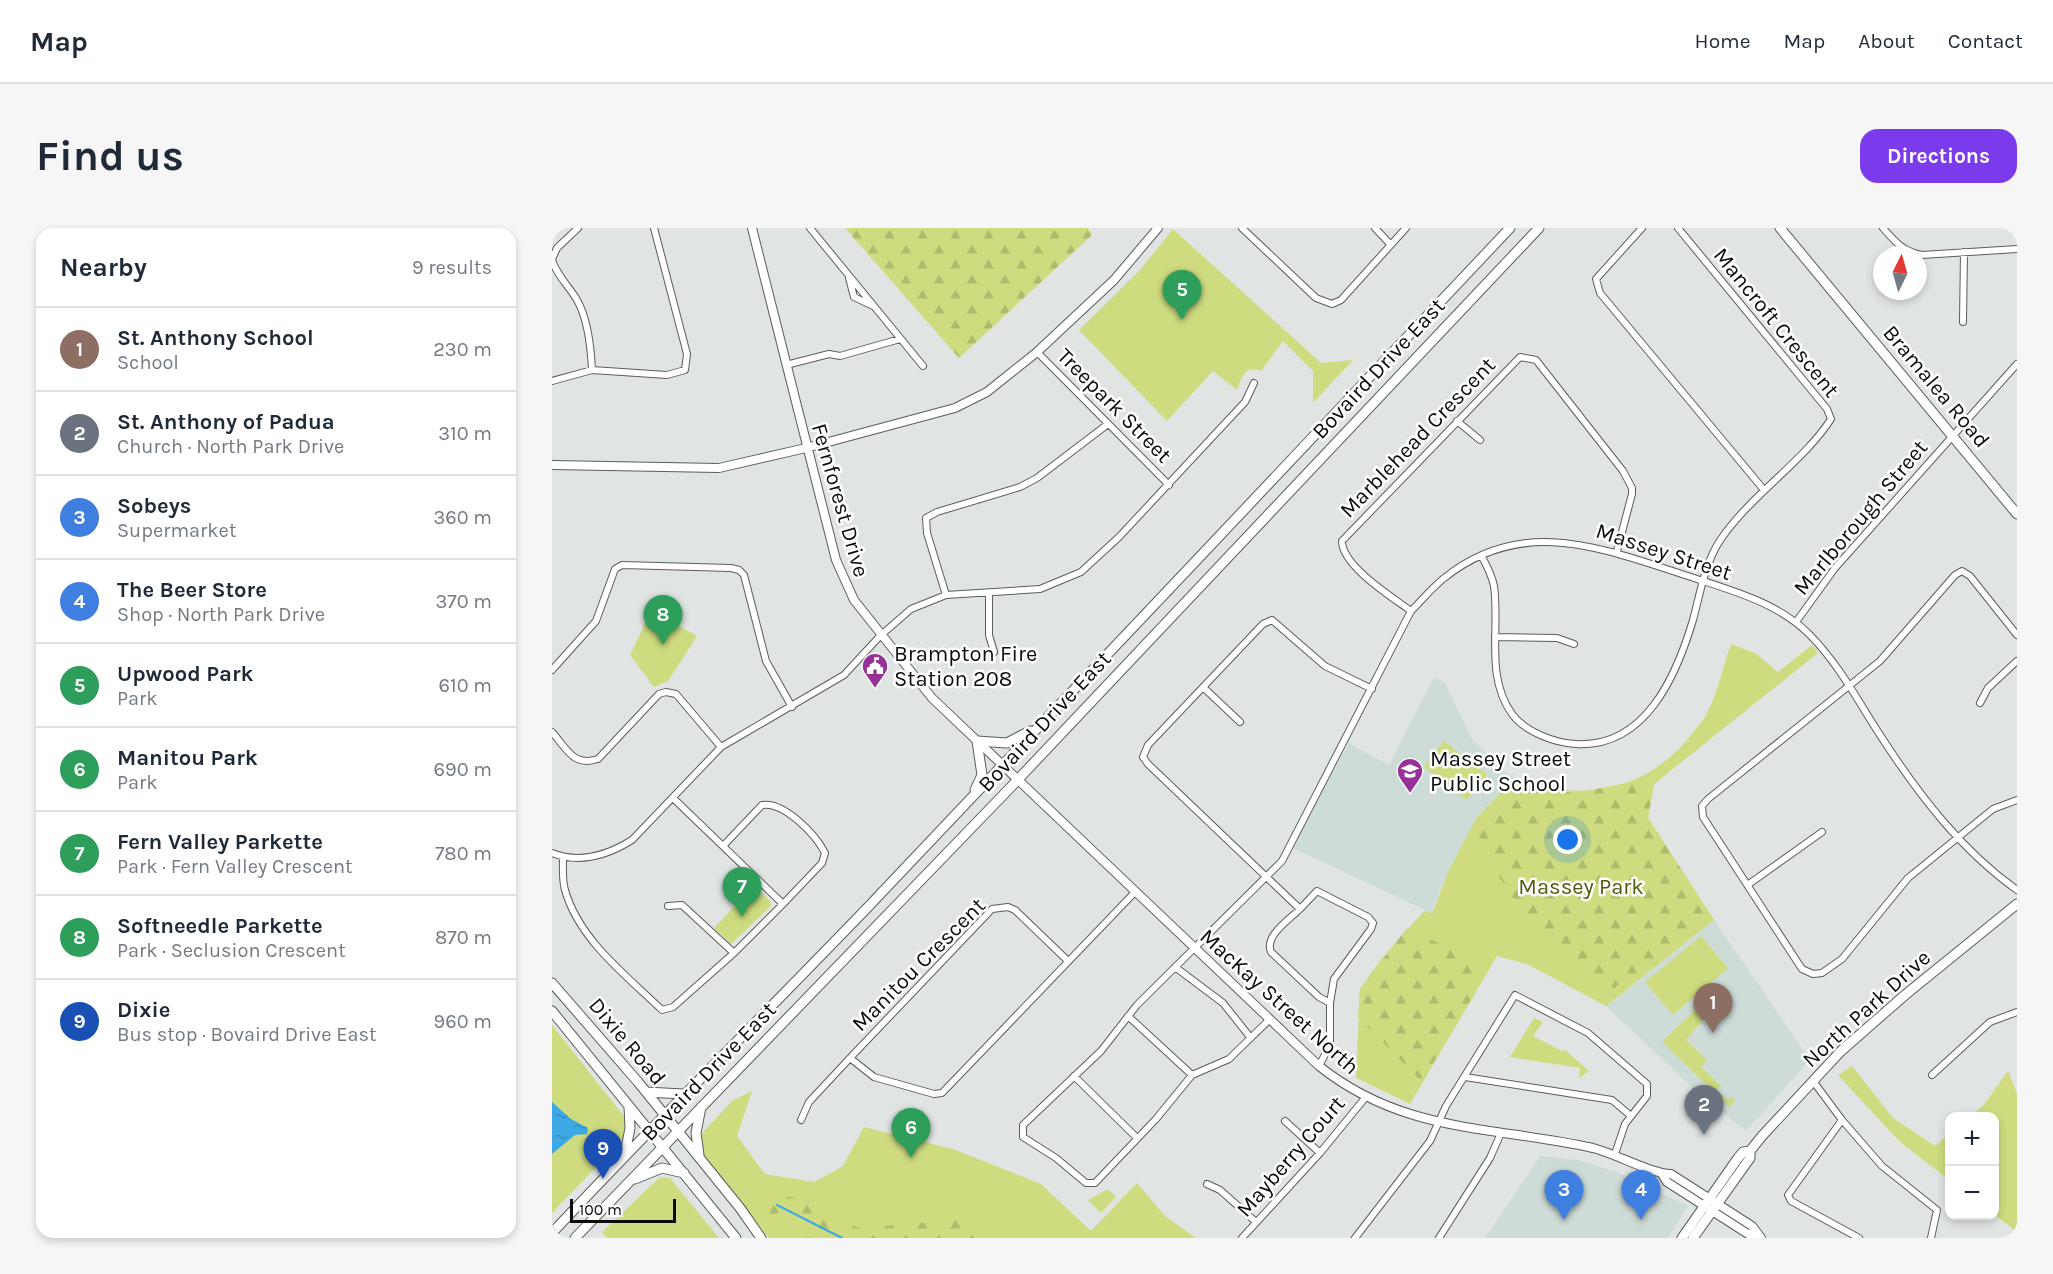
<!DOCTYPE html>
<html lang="en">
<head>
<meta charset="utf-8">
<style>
  body { margin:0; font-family:Karla,sans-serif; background:#f6f6f7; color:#1f2937 }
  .controls { position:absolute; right:18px; bottom:18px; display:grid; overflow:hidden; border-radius:12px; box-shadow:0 3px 9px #0003 }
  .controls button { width:54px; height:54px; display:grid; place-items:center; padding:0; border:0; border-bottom:2px solid #e0e1e3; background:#fff; color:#1f2937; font:30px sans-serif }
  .compass { position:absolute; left:1321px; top:18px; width:54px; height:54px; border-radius:50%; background:#fff; box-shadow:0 3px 9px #0003; rotate:5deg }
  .scale { position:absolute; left:18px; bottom:15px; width:106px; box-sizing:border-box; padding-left:6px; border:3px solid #0b0c0c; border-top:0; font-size:16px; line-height:21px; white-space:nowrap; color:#0b0c0c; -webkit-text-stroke:4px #fff; paint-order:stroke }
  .you { position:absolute; left:1016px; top:612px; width:21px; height:21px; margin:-15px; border:4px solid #fff; border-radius:50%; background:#1a73e8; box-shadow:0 0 0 9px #1a73e833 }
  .badge { display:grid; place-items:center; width:39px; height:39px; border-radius:50%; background:#7c3aed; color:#fff; font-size:20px; font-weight:700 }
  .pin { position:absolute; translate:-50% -50px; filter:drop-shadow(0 2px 3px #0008) }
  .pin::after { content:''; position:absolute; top:32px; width:21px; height:18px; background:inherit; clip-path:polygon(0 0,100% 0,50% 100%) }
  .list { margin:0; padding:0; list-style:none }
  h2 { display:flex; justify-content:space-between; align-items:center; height:78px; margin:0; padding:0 24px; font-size:26px }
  h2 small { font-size:20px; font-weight:400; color:#747a83 }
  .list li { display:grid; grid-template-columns:39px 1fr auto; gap:18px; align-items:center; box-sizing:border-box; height:84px; padding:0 24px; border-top:2px solid #e0e1e3 }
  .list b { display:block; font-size:22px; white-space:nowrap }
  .list p { margin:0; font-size:20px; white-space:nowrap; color:#747a83 }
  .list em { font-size:20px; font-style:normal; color:#747a83 }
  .map { position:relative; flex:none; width:1465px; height:1010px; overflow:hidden; border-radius:18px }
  header { display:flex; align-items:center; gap:36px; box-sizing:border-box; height:84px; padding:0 30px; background:#fff; border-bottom:2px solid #e0e1e3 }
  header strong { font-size:28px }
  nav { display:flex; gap:33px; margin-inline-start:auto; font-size:21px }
  .intro { display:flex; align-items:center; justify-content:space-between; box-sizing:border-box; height:144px; padding:0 36px }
  h1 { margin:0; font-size:42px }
  .button { padding:15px 27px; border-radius:18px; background:#7c3aed; color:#fff; font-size:21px; font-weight:700 }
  main { display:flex; gap:36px; padding:0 36px }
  aside { flex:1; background:#fff; border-radius:18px; box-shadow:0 3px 9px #0003 }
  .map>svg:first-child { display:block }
  .built { fill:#cedcd8 }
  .green { fill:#cedc7f }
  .forest { fill:url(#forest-firs) }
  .water { fill:url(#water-ripples) }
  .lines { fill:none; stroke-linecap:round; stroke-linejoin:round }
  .stream { stroke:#3ca9e4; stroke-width:2 }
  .minor-casing { stroke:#595d5c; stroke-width:8 }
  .tertiary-casing { stroke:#595d5c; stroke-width:10 }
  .secondary-casing { stroke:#595d5c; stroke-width:11 }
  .minor { stroke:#fff; stroke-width:6 }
  .tertiary { stroke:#fff; stroke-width:8 }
  .secondary { stroke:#fff; stroke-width:9 }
  .labels { text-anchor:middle; stroke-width:5; stroke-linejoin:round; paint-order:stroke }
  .street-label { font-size:22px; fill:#0b0c0c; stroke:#fff }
  .poi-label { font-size:22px; fill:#0b0c0c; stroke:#fff; text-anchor:start }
  .park-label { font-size:22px; fill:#525a0d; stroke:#fff }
</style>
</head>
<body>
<header>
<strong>Map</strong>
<nav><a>Home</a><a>Map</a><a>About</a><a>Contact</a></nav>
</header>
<div class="intro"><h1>Find us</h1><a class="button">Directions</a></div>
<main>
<aside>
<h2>Nearby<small>9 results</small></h2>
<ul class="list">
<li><span class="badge" style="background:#8d6e63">1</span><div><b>St. Anthony School</b><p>School</p></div><em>230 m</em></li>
<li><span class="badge" style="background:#6b7280">2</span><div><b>St. Anthony of Padua</b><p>Church · North Park Drive</p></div><em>310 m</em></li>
<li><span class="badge" style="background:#3f7fe0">3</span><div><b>Sobeys</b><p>Supermarket</p></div><em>360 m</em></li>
<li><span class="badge" style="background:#3f7fe0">4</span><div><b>The Beer Store</b><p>Shop · North Park Drive</p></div><em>370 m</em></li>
<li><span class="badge" style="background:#2e9e5b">5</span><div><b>Upwood Park</b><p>Park</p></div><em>610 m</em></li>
<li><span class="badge" style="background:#2e9e5b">6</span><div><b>Manitou Park</b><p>Park</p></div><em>690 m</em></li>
<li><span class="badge" style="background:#2e9e5b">7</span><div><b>Fern Valley Parkette</b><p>Park · Fern Valley Crescent</p></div><em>780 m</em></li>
<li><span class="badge" style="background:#2e9e5b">8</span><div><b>Softneedle Parkette</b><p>Park · Seclusion Crescent</p></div><em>870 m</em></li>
<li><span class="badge" style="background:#1a4fb4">9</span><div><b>Dixie</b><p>Bus stop · Bovaird Drive East</p></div><em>960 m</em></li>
</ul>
</aside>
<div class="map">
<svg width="1465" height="1010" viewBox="0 0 1465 1010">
  <defs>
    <pattern id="forest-firs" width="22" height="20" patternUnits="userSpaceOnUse" patternTransform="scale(1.5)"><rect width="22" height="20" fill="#cedc7f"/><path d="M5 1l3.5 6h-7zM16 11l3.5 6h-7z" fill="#b0bc6d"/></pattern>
    <pattern id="water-ripples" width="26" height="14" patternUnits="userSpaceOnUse" patternTransform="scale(1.5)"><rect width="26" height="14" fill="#3ca9e4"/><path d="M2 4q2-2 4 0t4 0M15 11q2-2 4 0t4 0" fill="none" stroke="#3390c2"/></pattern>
  </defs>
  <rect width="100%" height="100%" fill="#e0e5e3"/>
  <path class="built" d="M 882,449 L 893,455 L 920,511 L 946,539 L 963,550 L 923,592 L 896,644 L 879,685 L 739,619 L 797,515 L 837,537 Z
    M 1162,692 L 1258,832 L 1194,903 L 1143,862 L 1054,778 Z
    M 988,928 L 1026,932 L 1064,944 L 1136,978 L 1116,1010 L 933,1010 Z"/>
  <path class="green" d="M 621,1 L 769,135 L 801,132 L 761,175 L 761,143 L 731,113 L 709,143 C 694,136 689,150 685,162 L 661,143 L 615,193 L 527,102 L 588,42 Z
    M 99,383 L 145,408 L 116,453 L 102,459 L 78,427 Z
    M 1179,416 L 1203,425 L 1226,444 L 1260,417 L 1266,425 L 1102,556 L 1096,590 L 1162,692 L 1054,778 L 975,736 L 945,728 L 858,876 L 804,850 L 808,761 L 830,730 L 872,683 L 879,685 L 882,681 L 896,644 L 923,592 L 963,550 C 1028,576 1095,563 1139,507 C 1144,500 1152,493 1155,485 C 1166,464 1171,438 1179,416 Z
    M 892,513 L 935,546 L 915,572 L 872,539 Z
    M 202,657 L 218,673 L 219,678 L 179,716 L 162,700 Z
    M 1149,708 L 1176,740 L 1121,787 L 1093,754 Z
    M 1159,766 L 1170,780 L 1161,791 L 1155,787 L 1134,812 L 1155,832 L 1149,839 L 1169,858 L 1165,862 L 1176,872 L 1179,869 L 1183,872 L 1178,879 L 1110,814 Z
    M 982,790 L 991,794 L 981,808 L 1010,823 L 1012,821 L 1037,843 L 1027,850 L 1028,840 L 958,829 Z
    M 0,797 L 78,896 L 69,913 L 0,985 Z
    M 1300,838 L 1341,890 L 1383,918 L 1397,906 L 1397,952 L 1347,913 L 1286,847 Z
    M 1456,843 L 1465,866 L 1465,1004 L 1443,987 L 1442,888 L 1418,888 L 1431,878 Z
    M 200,863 L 185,908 L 213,946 L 262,954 L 291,938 L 312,899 L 401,921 L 489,956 L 539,1003 L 585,955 L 613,988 L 644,1010 L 217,1010 L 141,915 L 180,873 Z
    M 108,949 L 118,950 L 167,1010 L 55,1010 L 50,1004 Z
    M 556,961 L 564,969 L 549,985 L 536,972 Z"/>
  <path class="forest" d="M 293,0 L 536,0 L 540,7 L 407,130 Z
    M 963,550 C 982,558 1007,566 1027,564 C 1053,561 1076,551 1102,556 L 1096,590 L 1162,692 L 1062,760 L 1031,747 L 975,692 L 932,625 L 923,592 Z
    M 855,700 L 938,740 L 870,854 L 806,789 L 808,761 Z
    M 214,965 L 256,972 L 256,978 L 307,1000 L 403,992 L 438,1010 L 291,1010 L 278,1006 L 276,1010 L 255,1010 L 261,1003 L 237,988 L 224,995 L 208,974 Z"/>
  <path class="water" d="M 0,874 L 19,891 L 36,900 L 35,906 L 23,907 L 0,926 Z"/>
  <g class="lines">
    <path class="stream" d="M 225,977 L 290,1010"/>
    <g class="minor-casing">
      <path id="minor" d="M 258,0 L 371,138
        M 690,0 L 764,70 L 780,76 L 789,72 L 854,0
        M 823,0 L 838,16
        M 1090,0 L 1044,51 L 1048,65 L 1212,262
        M 1331,0 C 1343,14 1352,24 1370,27 L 1465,21
        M 0,31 L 5,20 L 26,0
        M 0,32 C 5,48 17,58 25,72 C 36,91 39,121 40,142
        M 297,50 L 302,69 L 321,78
        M 1411,94 L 1412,24
        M 485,124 L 617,257
        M 234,137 L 277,126 L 288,128 L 348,111
        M 0,153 L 40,142 L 115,147 L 133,142 L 135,126 L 102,0
        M 905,193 L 928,212
        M 930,329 C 935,338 940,348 942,358 C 948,401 933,448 960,486 C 973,504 1003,515 1024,516 C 1093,520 1124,449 1141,392 C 1148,366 1153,334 1169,311 C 1199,267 1252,233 1279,191 L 1275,181 L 1126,0
        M 437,365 L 437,407 L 442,424
        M 394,367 L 375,305 L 374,290 L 385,284 L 468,259 L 485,250 L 556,196
        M 859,383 C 840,369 790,338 790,313 L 968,129 L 984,132 L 1071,243 L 1080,260 L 1080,266 L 1065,323
        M 1244,394 L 1283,340 L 1465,136
        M 1465,407 L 1418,348 L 1410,343 L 1403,347 L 1328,433 L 1156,571 L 1150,578 L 1151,589 L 1250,741 L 1261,746 L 1270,745 L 1290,731 L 1356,650 L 1441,581 L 1465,572
        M 943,409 L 1005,410 L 1022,416
        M 0,442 L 44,393 L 63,341 L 70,337 L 179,340 L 187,342 L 192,347 L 214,433 L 240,479
        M 652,460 L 688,494
        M 1428,475 L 1436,460 L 1465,433
        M 0,504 C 15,521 21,539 46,531 L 107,466 L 114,464 L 124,466 L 169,519
        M 121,570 L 231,676 L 270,635 L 273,625 C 264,607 232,573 210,577 L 171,618
        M 0,625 C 28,636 56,627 80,612 L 169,519 L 292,447 L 328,408 L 359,381 L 394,367 L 488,361 L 529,344 L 567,309 L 693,174 L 702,155
        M 11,629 C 11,640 10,652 13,662 C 27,712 75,748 110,782 L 121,779 L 182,725 L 231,676
        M 1197,656 L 1270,604
        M 116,678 L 130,677 L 182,725
        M 748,681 C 737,692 712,708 719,724 L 767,769 L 778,775
        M 623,739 L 671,775 L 698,809
        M 576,788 L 640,847
        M 718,791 L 677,831 L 640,847 L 604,891 L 543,955 L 534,955 L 504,930 L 471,909 L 471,897 L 549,823 L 585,777 L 730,633 L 859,383 C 869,373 879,361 891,351 C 971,286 1051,321 1136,348 C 1178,362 1225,374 1257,406 C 1287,436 1307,475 1330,510 C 1367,567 1409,622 1465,662
        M 298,830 L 440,681 L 456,679 L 463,682 L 516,733
        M 767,838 L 778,817 L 778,775 L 782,751 L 819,701 L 821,695 L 816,689 L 765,663 L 748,681 L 596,536 L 591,529 L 596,517 L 711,396 L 720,392 L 773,438 L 820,461
        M 1380,847 L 1438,794 L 1465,784
        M 522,848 L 585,910
        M 913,849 L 1060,872 L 1079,888
        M 1261,853 L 1290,892 L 1330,938 L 1385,982 L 1379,1010
        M 249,892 L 257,874 L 298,830 L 322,849 L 382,866 L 390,865 L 584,663
        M 1290,892 L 1236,967 L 1239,973 L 1307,1010
        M 733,893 L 768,925
        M 655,956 L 668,962 L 704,994
        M 690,1010 L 768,925 L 813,870
        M 803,1010 L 878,913 L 894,878 L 963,767 L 1036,805 L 1095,856 L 1095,868 L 1073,896 L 1063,926
        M 887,1010 L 938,930 L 949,905"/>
    </g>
    <g class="tertiary-casing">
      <path id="tertiary" d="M 200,0 L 284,332 L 302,372 L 380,470 L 767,838 C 852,906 942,898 1041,920 C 1064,926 1100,946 1119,946 L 1200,998 L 1209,1010
        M 0,237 L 167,240 L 254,220 L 403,180 L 435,164 L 485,124 L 562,52 L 606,0
        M 1110,946 L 1115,954 L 1196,1006 L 1204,1006"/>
    </g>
    <g class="secondary-casing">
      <path id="secondary" d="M 1228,0 L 1465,286
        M 423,562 L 430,547 L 425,513 L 455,515 L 478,503
        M 0,755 L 86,854 L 188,980 L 209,1010
        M 0,783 L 184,1010
        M 94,864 L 131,866
        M 73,926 L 78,900 L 77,878
        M 147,927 L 144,905 L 149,879
        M 83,951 L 110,940 L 132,945
        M 0,1005 C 104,894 211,788 316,679 C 531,454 744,226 958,0
        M 23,1010 L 457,561 L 987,0
        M 1130,1010 L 1186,930 L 1191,924 L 1198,923
        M 1141,1010 L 1198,930 L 1198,923 L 1210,908 L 1289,823 L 1353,767 L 1465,676"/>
    </g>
    <use href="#minor" class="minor"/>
    <use href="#tertiary" class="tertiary"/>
    <use href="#secondary" class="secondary"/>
  </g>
  <defs>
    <g id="civic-pin" transform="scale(1.35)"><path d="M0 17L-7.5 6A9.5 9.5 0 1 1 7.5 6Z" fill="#953197" stroke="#fff"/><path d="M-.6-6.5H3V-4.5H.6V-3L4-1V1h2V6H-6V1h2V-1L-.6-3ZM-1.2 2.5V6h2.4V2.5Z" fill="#fff"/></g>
    <g id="school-pin" transform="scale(1.35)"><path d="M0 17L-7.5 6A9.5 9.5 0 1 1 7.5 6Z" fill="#953197" stroke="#fff"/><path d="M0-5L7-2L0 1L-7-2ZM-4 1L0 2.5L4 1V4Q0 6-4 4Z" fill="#fff"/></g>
  </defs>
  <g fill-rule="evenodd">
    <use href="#civic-pin" x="323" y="438"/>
    <use href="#school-pin" x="858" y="543"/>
  </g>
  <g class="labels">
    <g class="street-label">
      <text transform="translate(1225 94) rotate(51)" y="8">Mancroft Crescent</text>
      <text transform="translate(826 140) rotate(-47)" y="8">Bovaird Drive East</text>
      <text transform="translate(1385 158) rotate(50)" y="8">Bramalea Road</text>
      <text transform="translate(563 177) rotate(45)" y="8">Treepark Street</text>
      <text transform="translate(865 209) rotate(-46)" y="8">Marblehead Crescent</text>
      <text transform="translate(289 272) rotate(74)" y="8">Fernforest Drive</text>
      <text transform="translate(1308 289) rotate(-50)" y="8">Marlborough Street</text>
      <text transform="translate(1112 323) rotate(18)" y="8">Massey Street</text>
      <text transform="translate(492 493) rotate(-47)" y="8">Bovaird Drive East</text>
      <text transform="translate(366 736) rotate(-45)" y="8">Manitou Crescent</text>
      <text transform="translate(728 773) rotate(42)" y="8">MacKay Street North</text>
      <text transform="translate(1314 780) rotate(-42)" y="8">North Park Drive</text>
      <text transform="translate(76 813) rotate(50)" y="8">Dixie Road</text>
      <text transform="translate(156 843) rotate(-46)" y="8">Bovaird Drive East</text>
      <text transform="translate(738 928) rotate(-49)" y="8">Mayberry Court</text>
    </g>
    <g class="poi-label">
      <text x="342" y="433">Brampton Fire<tspan x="342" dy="25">Station 208</tspan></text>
      <text x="878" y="538">Massey Street<tspan x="878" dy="25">Public School</tspan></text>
    </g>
    <g class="park-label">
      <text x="1029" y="666">Massey Park</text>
    </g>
  </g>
</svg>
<div class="controls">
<button>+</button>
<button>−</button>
</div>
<svg class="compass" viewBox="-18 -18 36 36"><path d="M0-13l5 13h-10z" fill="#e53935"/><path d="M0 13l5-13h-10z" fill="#747a83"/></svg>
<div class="scale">100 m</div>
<div class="you"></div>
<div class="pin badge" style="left:1161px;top:805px;background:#8d6e63">1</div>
<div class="pin badge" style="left:1152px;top:907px;background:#6b7280">2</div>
<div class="pin badge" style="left:1012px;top:992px;background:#3f7fe0">3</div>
<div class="pin badge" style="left:1089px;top:992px;background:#3f7fe0">4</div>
<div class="pin badge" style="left:630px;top:92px;background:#2e9e5b">5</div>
<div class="pin badge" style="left:359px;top:930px;background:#2e9e5b">6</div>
<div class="pin badge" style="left:190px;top:689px;background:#2e9e5b">7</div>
<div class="pin badge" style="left:111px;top:417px;background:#2e9e5b">8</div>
<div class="pin badge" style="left:51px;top:951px;background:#1a4fb4">9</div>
</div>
</main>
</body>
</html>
